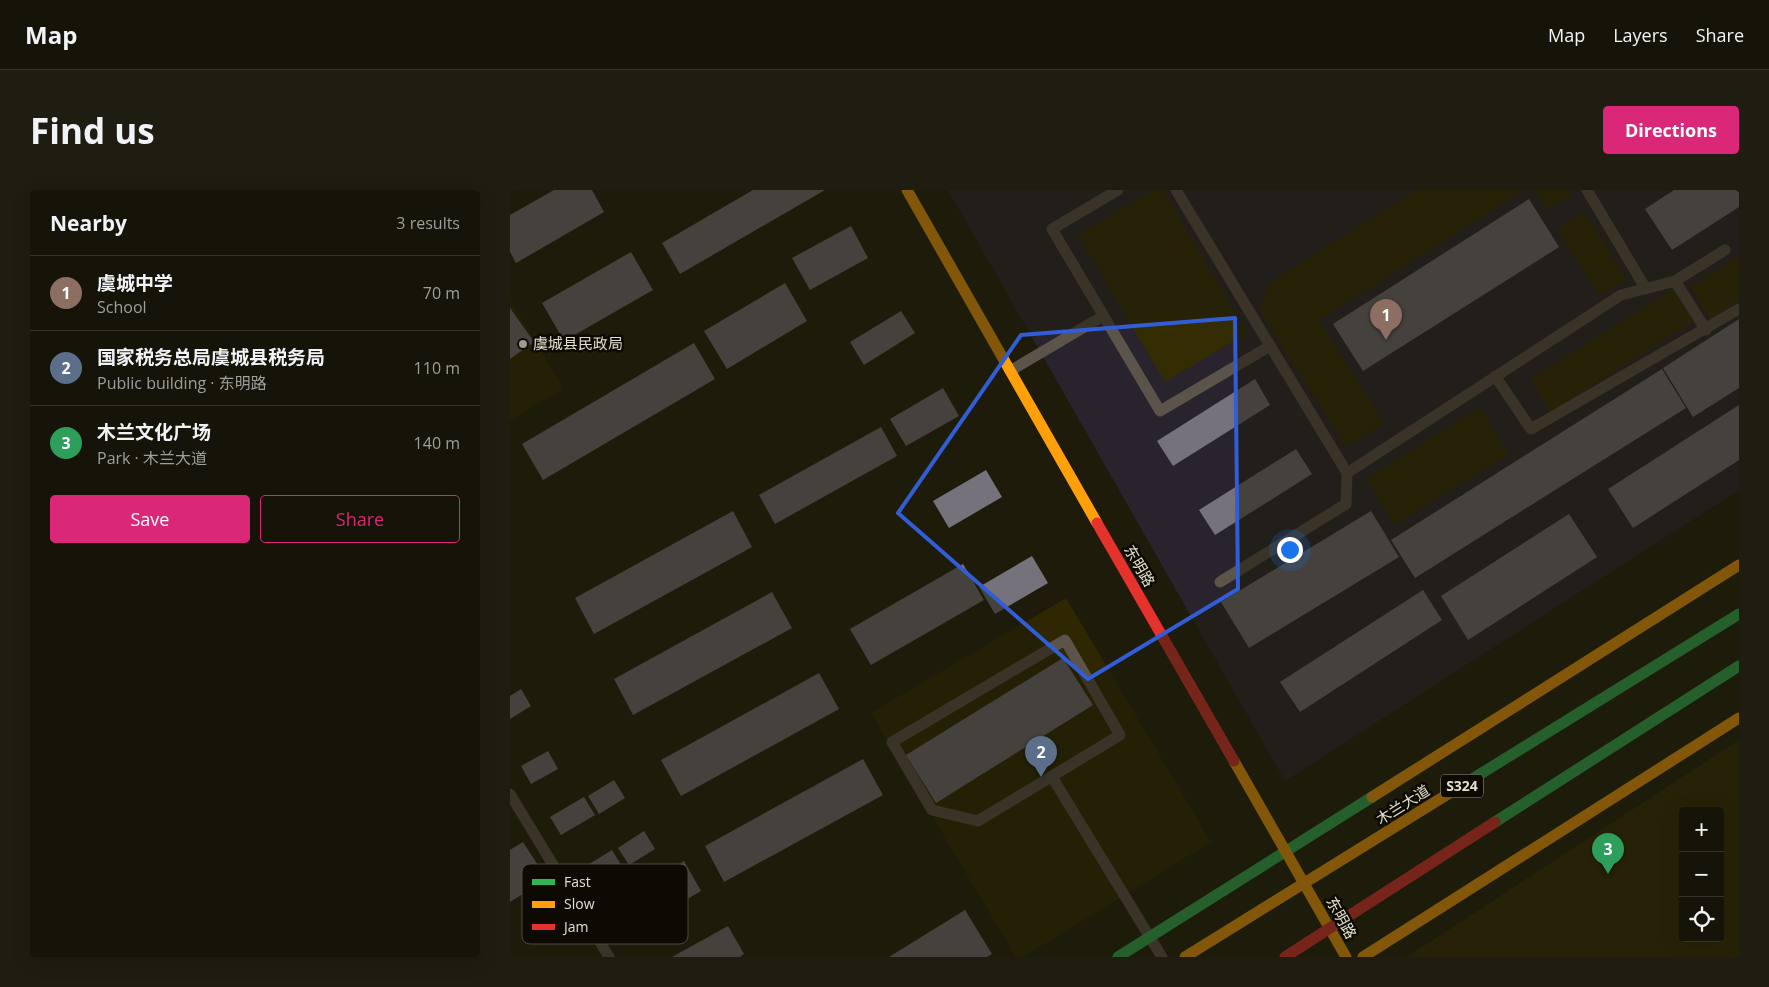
<!DOCTYPE html>
<html lang="en">
<head>
<meta charset="utf-8">
<style>
  body { margin:0; font-family:"Open Sans","Noto Sans SC",sans-serif; background:#1f1d12; color:#f1f3f6 }
  .controls { position:absolute; right:15px; bottom:15px; display:grid; overflow:hidden; border-radius:5px; box-shadow:0 5px 20px #0002 }
  .controls button { width:45px; height:45px; display:grid; place-items:center; padding:0; border:0; border-bottom:1px solid #353329; background:#161408; color:#f1f3f6; font:25px sans-serif }
  .you { position:absolute; left:779px; top:359px; width:18px; height:18px; margin:-12px; border:4px solid #fff; border-radius:50%; background:#1a73e8; box-shadow:0 0 0 8px #1a73e833 }
  .badge { display:grid; place-items:center; width:32px; height:32px; border-radius:50%; background:#db2777; color:#fff; font-size:16px; font-weight:700 }
  .pin { position:absolute; translate:-50% -41px; filter:drop-shadow(0 1px 2px #0008) }
  .pin::after { content:''; position:absolute; top:26px; width:18px; height:15px; background:inherit; clip-path:polygon(0 0,100% 0,50% 100%) }
  .list { margin:0; padding:0; list-style:none }
  h2 { display:flex; justify-content:space-between; align-items:center; height:65px; margin:0; padding:0 20px; font-size:21px }
  h2 small { font-size:16px; font-weight:400; color:#9e9e9c }
  .list li { display:grid; grid-template-columns:32px 1fr auto; gap:15px; align-items:center; box-sizing:border-box; height:75px; padding:0 20px; border-top:1px solid #353329 }
  .list b { display:block; font-size:19px; white-space:nowrap }
  .list p { margin:0; font-size:16px; white-space:nowrap; color:#9e9e9c }
  .list em { font-size:16px; font-style:normal; color:#9e9e9c }
  .actions { display:flex; gap:10px; padding:15px 20px }
  .actions a { flex:1; padding:11px 0; border:1px solid #db2777; border-radius:5px; text-align:center; font-size:18px; color:#db2777 }
  .actions .main { background:#db2777; color:#fff }
  .icon { flex:none; width:28px; height:28px; fill:none; stroke:currentColor; stroke-width:2; stroke-linecap:round; stroke-linejoin:round }
  .map { position:relative; flex:none; width:1229px; height:767px; overflow:hidden; border-radius:5px }
  header { display:flex; align-items:center; gap:30px; box-sizing:border-box; height:70px; padding:0 25px; background:#161408; border-bottom:1px solid #353329 }
  header strong { font-size:24px }
  nav { display:flex; gap:28px; margin-inline-start:auto; font-size:18px }
  .intro { display:flex; align-items:center; justify-content:space-between; box-sizing:border-box; height:120px; padding:0 30px }
  h1 { margin:0; font-size:35px }
  .button { padding:12px 22px; border-radius:5px; background:#db2777; color:#fff; font-size:18px; font-weight:700 }
  main { display:flex; gap:30px; padding:0 30px }
  aside { flex:1; background:#161408; border-radius:5px; box-shadow:0 5px 20px #0002 }
  .map>svg:first-child { display:block }
  .built { fill:#2e2702 }
  .education { fill:#29232e }
  .green { fill:#342c03; fill-rule:evenodd }
  .building { fill:#75727b }
  .lines { fill:none; stroke-linecap:round; stroke-linejoin:round }
  .lane { stroke:#5c534a; stroke-width:11 }
  .fast { stroke:#30b455; stroke-width:11 }
  .slow { stroke:#ff9f0a; stroke-width:11 }
  .jam { stroke:#e5322d; stroke-width:11 }
  .marked { fill:none; stroke:#315dd7; stroke-width:4; stroke-linejoin:round }
  .poi-dot { fill:#9e9b8a; stroke:#0c0a02; stroke-width:2 }
  .labels { text-anchor:middle; stroke-width:5; stroke-linejoin:round; paint-order:stroke }
  .shield { fill:#0c0a02; stroke:#a2a092; stroke-width:1 }
  .shield-label { font-size:14px; font-weight:bold; fill:#e3e0cf }
  .poi-label { font-size:15px; fill:#e3e0cf; stroke:#0c0a02; text-anchor:start }
  .street-label { font-size:15px; fill:#e3e0cf; stroke:#0c0a02 }
  .key { fill:#0c0a02; stroke:#4c4a40; stroke-width:1 }
  .key-label { font-size:14px; fill:#e3e0cf }
</style>
</head>
<body>
<header>
<strong>Map</strong>
<nav><a>Map</a><a>Layers</a><a>Share</a></nav>
</header>
<div class="intro"><h1>Find us</h1><a class="button">Directions</a></div>
<main>
<aside>
<h2>Nearby<small>3 results</small></h2>
<ul class="list">
<li><span class="badge" style="background:#8d6e63">1</span><div><b>虞城中学</b><p>School</p></div><em>70 m</em></li>
<li><span class="badge" style="background:#5c6f8a">2</span><div><b>国家税务总局虞城县税务局</b><p>Public building · 东明路</p></div><em>110 m</em></li>
<li><span class="badge" style="background:#2e9e5b">3</span><div><b>木兰文化广场</b><p>Park · 木兰大道</p></div><em>140 m</em></li>
</ul>
<div class="actions"><a class="main">Save</a><a>Share</a></div>
</aside>
<div class="map">
<svg width="1229" height="767" viewBox="0 0 1229 767">
  <rect width="100%" height="100%" fill="#1e1b0b"/>
  <path class="built" d="M 0,110 L 53,198 L 0,231 Z
    M 556,408 L 701,652 L 513,767 L 506,767 L 361,523 Z"/>
  <path class="education" d="M 438,0 L 1229,0 L 1229,300 L 775,591 Z"/>
  <path class="green" d="M 643,0 L 653,0 L 737,143 L 655,192 L 568,45 Z
    M 906,0 L 1015,0 L 809,130 L 874,233 L 836,257 L 750,120 L 759,93 Z
    M 1025,0 L 1059,0 L 1062,5 L 1037,20 Z
    M 1074,21 L 1116,89 L 1089,105 L 1047,39 Z
    M 1229,65 L 1229,110 L 1200,129 L 1180,97 Z
    M 1163,99 L 1183,131 L 1040,222 L 1020,189 Z
    M 970,217 L 999,264 L 885,335 L 856,289 Z
    M 1229,550 L 1229,767 L 897,767 ZM 1173,621 L 1210,621 L 1210,748 L 1173,748 Z"/>
  <path class="building" d="M 44,0 L 82,0 L 94,22 L 6,73 L 0,62 L 0,25 Z
    M 243,0 L 315,0 L 170,84 L 152,53 Z
    M 1164,0 L 1229,0 L 1229,17 L 1162,60 L 1135,19 Z
    M 1019,9 L 1049,57 L 853,181 L 823,134 Z
    M 341,36 L 358,68 L 300,100 L 282,68 Z
    M 121,62 L 143,100 L 54,151 L 32,113 Z
    M 275,93 L 297,131 L 217,179 L 194,141 Z
    M 0,118 L 24,152 L 0,169 Z
    M 391,121 L 405,143 L 354,175 L 340,152 Z
    M 1229,129 L 1229,198 L 1183,227 L 1153,178 Z
    M 184,153 L 205,189 L 33,290 L 12,254 Z
    M 1152,179 L 1176,218 L 905,388 L 881,350 Z
    M 745,189 L 760,215 L 663,276 L 647,251 Z
    M 433,198 L 449,226 L 396,256 L 380,229 Z
    M 1229,215 L 1229,270 L 1123,338 L 1098,299 Z
    M 371,237 L 387,266 L 265,334 L 249,305 Z
    M 786,259 L 802,284 L 705,345 L 689,320 Z
    M 476,280 L 492,307 L 439,338 L 423,311 Z
    M 223,321 L 242,357 L 84,444 L 65,408 Z
    M 861,321 L 889,367 L 739,458 L 711,412 Z
    M 1059,324 L 1087,367 L 958,450 L 931,406 Z
    M 522,366 L 538,393 L 485,424 L 469,397 Z
    M 453,374 L 474,410 L 361,475 L 340,439 Z
    M 913,400 L 932,430 L 790,522 L 770,492 Z
    M 262,402 L 282,438 L 123,525 L 104,489 Z
    M 553,468 L 583,515 L 426,613 L 396,565 Z
    M 309,483 L 329,519 L 171,606 L 151,570 Z
    M 11,499 L 21,516 L 0,529 L 0,506 Z
    M 38,561 L 48,579 L 21,594 L 11,576 Z
    M 353,569 L 373,605 L 214,692 L 195,656 Z
    M 104,590 L 115,608 L 89,624 L 78,606 Z
    M 74,607 L 85,625 L 51,645 L 40,627 Z
    M 134,641 L 145,659 L 119,675 L 108,658 Z
    M 13,652 L 37,689 L 0,712 L 0,660 Z
    M 102,660 L 113,678 L 87,694 L 76,676 Z
    M 174,671 L 191,701 L 112,747 L 94,717 Z
    M 455,720 L 482,764 L 477,767 L 379,767 Z
    M 218,736 L 234,764 L 230,767 L 162,767 Z"/>
  <g class="lines">
    <path class="lane" d="M 608,0 L 542,39 L 650,221 L 760,156
      M 666,0 L 837,283
      M 1077,0 L 1136,99
      M 1165,91 L 1196,140
      M 500,181 L 593,126
      M 985,186 L 1021,239 L 1229,119
      M 710,392 L 836,314 L 837,283 L 1111,105 L 1165,91 L 1215,60
      M 555,450 L 610,545 L 468,631 L 422,620 L 382,552 Z
      M 542,587 L 652,767
      M 0,604 L 99,767"/>
    <path class="fast" d="M 959,591 L 1229,424
      M 985,632 L 1229,476
      M 608,767 L 862,607"/>
    <path class="slow" d="M 397,0 L 587,333
      M 724,571 L 836,767
      M 862,607 L 1229,375
      M 675,767 L 959,591
      M 853,767 L 1229,528"/>
    <path class="jam" d="M 587,333 L 724,571
      M 775,767 L 985,632"/>
  </g>
  <path d="M0 0H1229V767H0ZM 725,128 L 728,399 L 578,489 L 388,323 L 511,145 Z" fill="#1e1b0b" fill-opacity=".55" fill-rule="evenodd"/>
  <path class="marked" d="M 725,128 L 728,399 L 578,489 L 388,323 L 511,145 Z"/>
  <circle class="poi-dot" cx="13" cy="154" r="5"/>
  <g class="labels">
    <rect class="shield" x="931" y="584.5" width="42" height="23" rx="4"/>
    <g class="shield-label">
      <text x="952" y="601">S324</text>
    </g>
    <g class="poi-label">
      <text x="23" y="159">虞城县民政局</text>
    </g>
    <g class="street-label">
      <text transform="translate(629 376) rotate(60)" y="5">东明路</text>
      <text transform="translate(893 615) rotate(-32)" y="5">木兰大道</text>
      <text transform="translate(831 728) rotate(61)" y="5">东明路</text>
    </g>
  </g>
  <rect x="12" y="674" width="166" height="80" rx="8" class="key"/>
  <rect x="22" y="689" width="23" height="6" fill="#30b455"/>
  <rect x="22" y="711" width="23" height="7" fill="#ff9f0a"/>
  <rect x="22" y="734" width="23" height="6" fill="#e5322d"/>
  <g class="key-label">
    <text x="54" y="697">Fast</text>
    <text x="54" y="719">Slow</text>
    <text x="54" y="742">Jam</text>
  </g>
</svg>
<div class="controls">
<button>+</button>
<button>−</button>
<button><svg class="icon" aria-label="locate" viewBox="0 0 24 24"><circle cx="12" cy="12" r="6"/><path d="M12 2v4M12 18v4M2 12h4M18 12h4"/></svg></button>
</div>
<div class="you"></div>
<div class="pin badge" style="left:876px;top:150px;background:#8d6e63">1</div>
<div class="pin badge" style="left:531px;top:587px;background:#5c6f8a">2</div>
<div class="pin badge" style="left:1098px;top:684px;background:#2e9e5b">3</div>
</div>
</main>
</body>
</html>
